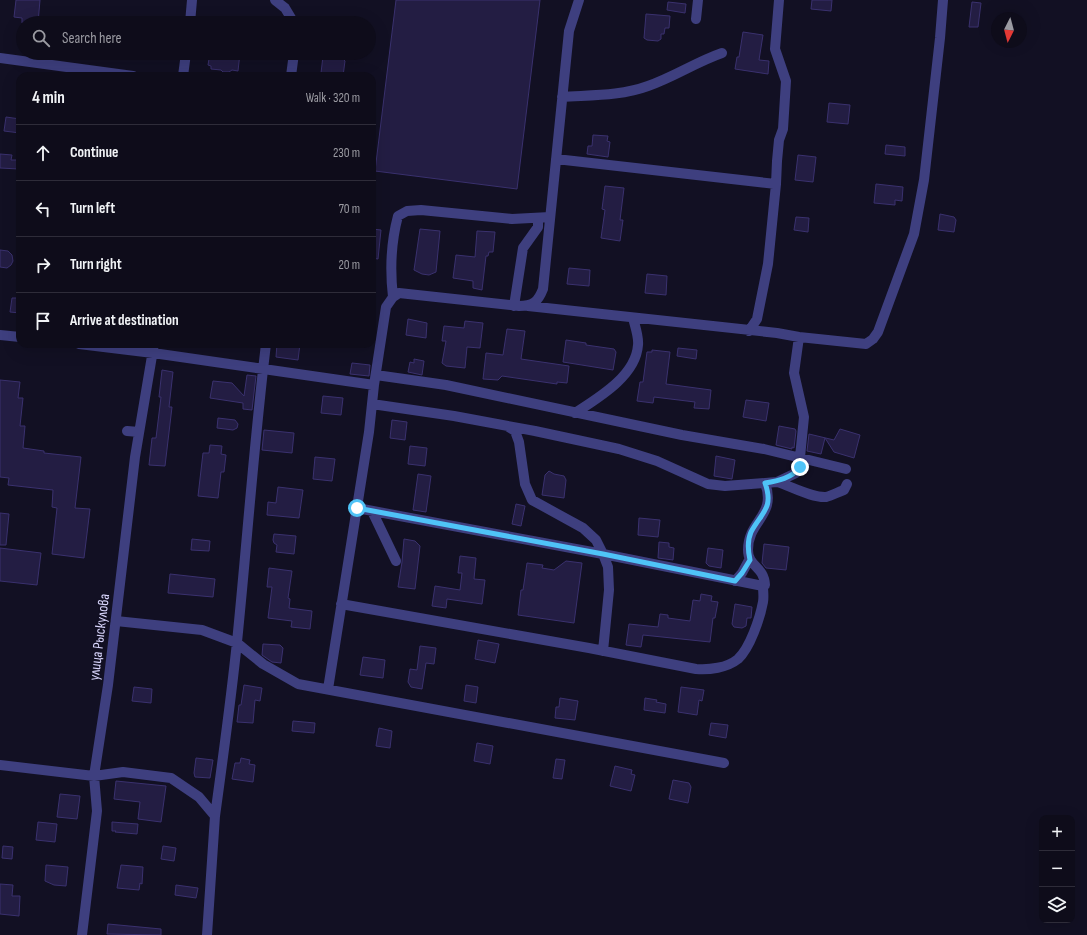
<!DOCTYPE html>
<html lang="en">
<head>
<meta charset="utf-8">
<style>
  body { margin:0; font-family:"Sofia Sans Condensed",sans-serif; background:#171523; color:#f1f3f6 }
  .controls { position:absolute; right:12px; bottom:12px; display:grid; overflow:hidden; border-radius:8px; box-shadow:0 4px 16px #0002 }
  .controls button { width:36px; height:36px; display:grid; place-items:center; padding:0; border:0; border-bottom:1px solid #2e2c39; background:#0e0c1a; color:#f1f3f6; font:20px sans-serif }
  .compass { position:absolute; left:991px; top:12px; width:36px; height:36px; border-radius:50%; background:#0e0c1a; box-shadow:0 4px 16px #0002; rotate:186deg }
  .stop { position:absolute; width:12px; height:12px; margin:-9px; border:3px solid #4fc3f7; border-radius:50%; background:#fff }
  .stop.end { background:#4fc3f7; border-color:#fff; box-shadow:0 1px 4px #0008 }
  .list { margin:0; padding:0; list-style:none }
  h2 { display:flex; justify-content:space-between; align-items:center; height:52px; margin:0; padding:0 16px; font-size:17px }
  h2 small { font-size:13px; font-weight:400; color:#9b9ba2 }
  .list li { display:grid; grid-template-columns:26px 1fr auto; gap:12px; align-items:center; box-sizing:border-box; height:56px; padding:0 16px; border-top:1px solid #2e2c39 }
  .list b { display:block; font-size:15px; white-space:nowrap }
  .list em { font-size:13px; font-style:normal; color:#9b9ba2 }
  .icon { flex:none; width:22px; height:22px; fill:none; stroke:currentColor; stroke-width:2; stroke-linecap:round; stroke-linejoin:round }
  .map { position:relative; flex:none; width:1087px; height:935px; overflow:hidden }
  .search { position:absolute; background:#0e0c1a; box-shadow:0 4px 16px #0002; left:16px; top:16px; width:360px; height:44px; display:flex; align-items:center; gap:10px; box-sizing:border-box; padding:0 14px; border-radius:22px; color:#9b9ba2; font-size:15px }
  .panel { position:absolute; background:#0e0c1a; box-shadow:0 4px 16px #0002; left:16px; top:72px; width:360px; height:276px; border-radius:12px }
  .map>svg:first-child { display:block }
  .building { fill:#231d43; stroke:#3a316e }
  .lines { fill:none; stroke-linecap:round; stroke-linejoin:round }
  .street { stroke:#3e3f7f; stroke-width:10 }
  .route { stroke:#4fc3f7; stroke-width:5 }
  .labels { text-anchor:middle; stroke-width:3; stroke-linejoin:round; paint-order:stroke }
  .street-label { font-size:15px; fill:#d8d5fc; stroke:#121023 }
</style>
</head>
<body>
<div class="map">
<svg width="1087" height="935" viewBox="0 0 1087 935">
  <rect width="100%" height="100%" fill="#121023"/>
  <path class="building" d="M 16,0 L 40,0 L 38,23 L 22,23 L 22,18 L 14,17 Z
    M 396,0 L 540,0 L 517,189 L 375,171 Z
    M 812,0 L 832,0 L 831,11 L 811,9 Z
    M 668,2 L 686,4 L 685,13 L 667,10 Z
    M 972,2 L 981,3 L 978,27 L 969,27 Z
    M 646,14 L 670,16 L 669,28 L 665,28 L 664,34 L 661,34 L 661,39 L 658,41 L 647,40 L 644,38 Z
    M 743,32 L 763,35 L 759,60 L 769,61 L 768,74 L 735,69 L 737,57 L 739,57 Z
    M 210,53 L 240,53 L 238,71 L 232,70 L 229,72 L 223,72 L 221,70 L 211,69 L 211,66 L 208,65 Z
    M 323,56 L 342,58 L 345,61 L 343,76 L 321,73 Z
    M 829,103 L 850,105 L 848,124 L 827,122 Z
    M 6,117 L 20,119 L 20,133 L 4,131 Z
    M 593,135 L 608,136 L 607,141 L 610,142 L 608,157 L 587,154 L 588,146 L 592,146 Z
    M 886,145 L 905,147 L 905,156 L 885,154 Z
    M 0,154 L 12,155 L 11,160 L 20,160 L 19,169 L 0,168 Z
    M 798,155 L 816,157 L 813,182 L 795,180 Z
    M 876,184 L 903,187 L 902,201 L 895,200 L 895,205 L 874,203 Z
    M 605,186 L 624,188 L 620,220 L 623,220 L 620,241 L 601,238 L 605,210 L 602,209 Z
    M 940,214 L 954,217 L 956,220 L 954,232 L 938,230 Z
    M 796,217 L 809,218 L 808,232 L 794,230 Z
    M 372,229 L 381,230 L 378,259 L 372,258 Z
    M 420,229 L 440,231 L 436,272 L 429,275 L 422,274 L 414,270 Z
    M 477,231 L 495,232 L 493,252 L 489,252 L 488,256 L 486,256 L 482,290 L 473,288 L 473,281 L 453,278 L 456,255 L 475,257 Z
    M 0,250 L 8,251 L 12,255 L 13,261 L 11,265 L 7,268 L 0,267 Z
    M 569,268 L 590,270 L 589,286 L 567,284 Z
    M 647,274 L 667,276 L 666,295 L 645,293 Z
    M 12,298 L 20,298 L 20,313 L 10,312 Z
    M 408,319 L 427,323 L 426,338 L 406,335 Z
    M 465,321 L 483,323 L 480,348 L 467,347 L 465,368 L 446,366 L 442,363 L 446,341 L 442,341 L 444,326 L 464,328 Z
    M 507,329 L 525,331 L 521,359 L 569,366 L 567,383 L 557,382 L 557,384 L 502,376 L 498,380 L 483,379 L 486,353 L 503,355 Z
    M 566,340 L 586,343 L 586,345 L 614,349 L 616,352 L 613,370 L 563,362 Z
    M 277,344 L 300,344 L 298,360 L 276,357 Z
    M 678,348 L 697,350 L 696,359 L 677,356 Z
    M 652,350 L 670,352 L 666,384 L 711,390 L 709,409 L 694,408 L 695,402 L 654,397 L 653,403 L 637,401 L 640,382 L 643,382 L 647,352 L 652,352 Z
    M 414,359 L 424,361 L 422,375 L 408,372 L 410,362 L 414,363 Z
    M 352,363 L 370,365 L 369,376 L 350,374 Z
    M 162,370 L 173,372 L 169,407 L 172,407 L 165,466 L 149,465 L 152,438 L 156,438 L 161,397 L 159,397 Z
    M 247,375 L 256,376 L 252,410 L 243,409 L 243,403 L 210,398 L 213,381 L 232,383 L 244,396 Z
    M 0,380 L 20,382 L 18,398 L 23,398 L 20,426 L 25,426 L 23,448 L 44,451 L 44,453 L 81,457 L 75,508 L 90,509 L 84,558 L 52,554 L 57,508 L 52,507 L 53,490 L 8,485 L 9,478 L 0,477 Z
    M 323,396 L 343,398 L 341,415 L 321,413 Z
    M 746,400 L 769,403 L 766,421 L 743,417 Z
    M 218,418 L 235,420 L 238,424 L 237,428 L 233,430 L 217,428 Z
    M 392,420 L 407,422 L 405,440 L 390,438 Z
    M 779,426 L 795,429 L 796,431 L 794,448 L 792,447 L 792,449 L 776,445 Z
    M 840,429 L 860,435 L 854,458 L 834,452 L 825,438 L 821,454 L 807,451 L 809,434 L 834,440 Z
    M 264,430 L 294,433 L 292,453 L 262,450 Z
    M 210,445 L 222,446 L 221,454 L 226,455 L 224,472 L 221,472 L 218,498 L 198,496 L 203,453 L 209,453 Z
    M 410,446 L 427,448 L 425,466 L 408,464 Z
    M 716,456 L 735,460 L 732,479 L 714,476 Z
    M 315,457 L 335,459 L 332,481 L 313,479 Z
    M 549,471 L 554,474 L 564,476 L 566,480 L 564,498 L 542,495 L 545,475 Z
    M 418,474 L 431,476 L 426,512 L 413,510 Z
    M 278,487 L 303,490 L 299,518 L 267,515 L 268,502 L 276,503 Z
    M 516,504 L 525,506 L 521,526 L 512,524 Z
    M 0,513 L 9,514 L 6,545 L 0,545 Z
    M 639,518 L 660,520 L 658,537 L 638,535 Z
    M 274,534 L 296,536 L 294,554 L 276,552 L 277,545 L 274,543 L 273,540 Z
    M 192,539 L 210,541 L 209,551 L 191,550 Z
    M 404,539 L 415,541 L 420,546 L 415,589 L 398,587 L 402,562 Z
    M 659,542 L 669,543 L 669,547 L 674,548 L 673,560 L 658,558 Z
    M 764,544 L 789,547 L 786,570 L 766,568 L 762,563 Z
    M 0,548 L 41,553 L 37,585 L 0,581 Z
    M 708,548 L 723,550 L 721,568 L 709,566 L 706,563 Z
    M 460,556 L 476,558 L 474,579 L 485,580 L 482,604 L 447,599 L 446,608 L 432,606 L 435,586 L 460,590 L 462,573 L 458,573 Z
    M 566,561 L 582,563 L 574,623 L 518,615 L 521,590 L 523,590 L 527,563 L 543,565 L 542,568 L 554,570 Z
    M 269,568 L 292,571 L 288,598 L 290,599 L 289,608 L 312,611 L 310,629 L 291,627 L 292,621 L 268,618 L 272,587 L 267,587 Z
    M 170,574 L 215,579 L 213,597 L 168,593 Z
    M 701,594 L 712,596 L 711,601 L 718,602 L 715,618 L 713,618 L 710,642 L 643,635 L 641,647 L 626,645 L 629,624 L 658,627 L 660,614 L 668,615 L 668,618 L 690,621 L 693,600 L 700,601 Z
    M 735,604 L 752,607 L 751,618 L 747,618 L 746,626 L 742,628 L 734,627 L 732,624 Z
    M 478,640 L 499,644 L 495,663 L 475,659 Z
    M 263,644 L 280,645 L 283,648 L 281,663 L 272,662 L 262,655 Z
    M 420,646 L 436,648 L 434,664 L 426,663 L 422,689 L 411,687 L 408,682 L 410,669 L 417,670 Z
    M 363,657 L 385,660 L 383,678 L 360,675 Z
    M 244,685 L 262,688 L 260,701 L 255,700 L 253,723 L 237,722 L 239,705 L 241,705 Z
    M 466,685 L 478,687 L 476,703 L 464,701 Z
    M 134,687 L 152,689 L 151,703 L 132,701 Z
    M 681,687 L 704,690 L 702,701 L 699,700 L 697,715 L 678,712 Z
    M 560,698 L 578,701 L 575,720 L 555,718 L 556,707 L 559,707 Z
    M 645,698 L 657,700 L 656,702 L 666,704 L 665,713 L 644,710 Z
    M 293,721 L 315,723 L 314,733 L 292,731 Z
    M 711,723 L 728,725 L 726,738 L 709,735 Z
    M 379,728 L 392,731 L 390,748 L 376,746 Z
    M 477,743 L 493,746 L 490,764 L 474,761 Z
    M 196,758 L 213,760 L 210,778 L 195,777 L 194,773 Z
    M 241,758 L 250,760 L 249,764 L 255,765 L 253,782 L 232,779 L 235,763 L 240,763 Z
    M 556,759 L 565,760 L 562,779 L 553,778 Z
    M 615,766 L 632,770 L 631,774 L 635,775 L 631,791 L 610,786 Z
    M 673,780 L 689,783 L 691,787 L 688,803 L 669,799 Z
    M 116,781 L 166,786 L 161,822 L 138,819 L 140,802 L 114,799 Z
    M 60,794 L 80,796 L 77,819 L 57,817 Z
    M 38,822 L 57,824 L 55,842 L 36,840 Z
    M 112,822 L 138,824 L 137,834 L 115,832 L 116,831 L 112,831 Z
    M 3,846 L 13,847 L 12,859 L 2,858 Z
    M 163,846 L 176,848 L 174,861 L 161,859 Z
    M 46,865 L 68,867 L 66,886 L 54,885 L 45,881 Z
    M 121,865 L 143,867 L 142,884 L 140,883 L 139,890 L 117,888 Z
    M 0,884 L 13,885 L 12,896 L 20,896 L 19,916 L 0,914 Z
    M 176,885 L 198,888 L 196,898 L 175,895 Z
    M 108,924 L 161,929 L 161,935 L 107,934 Z"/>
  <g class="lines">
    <path class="street" d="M 275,0 L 285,8 L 294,23
      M 696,19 L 698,0
      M 190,23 L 192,0
      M 0,58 L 133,76
      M 183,76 L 186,53
      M 291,76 L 294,53
      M 562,97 C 591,95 621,96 648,86 C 674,77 696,62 722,53
      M 556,159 L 776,184
      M 393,297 C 390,271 391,242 398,216 L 407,211 L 421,210 L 512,219 L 550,217
      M 514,306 L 523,248 L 538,227 L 538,218
      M 528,306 L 777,333 L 799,337 L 866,344 L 873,339 L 878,332 L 914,234 L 924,180 L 940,38 L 943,0
      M 749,331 L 757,319 L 768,264 L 776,184 L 777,161 L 779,140 L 783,129 L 786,81 L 775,49 L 779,0
      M 0,335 L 20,337
      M 79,344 L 153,353 L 374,385
      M 376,375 L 446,385 L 682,435 L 764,449 L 846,469
      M 372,404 L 454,416 L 535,431 L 619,449 L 657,461 L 708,484 L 725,486 L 777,482 L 796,473 L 799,467 L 804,417 L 794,373 L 799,337
      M 575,413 C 598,398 636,376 638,345 C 639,337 635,326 633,318
      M 507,426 L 515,431 L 519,442 L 525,484 L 532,500 L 583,528 L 596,540 L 603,554 L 608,567 L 609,590 L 603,651
      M 127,431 L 139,432
      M 777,482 C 791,486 811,498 826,497 C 831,496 838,492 844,490 L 847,484
      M 357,508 L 603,554 L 763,586
      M 372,511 L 396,561
      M 735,581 L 742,573 L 749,560
      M 341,604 L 589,648 L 696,669 C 709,670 727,668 738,659 C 750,648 760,618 763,602 C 764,597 763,591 763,586 L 765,585 C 764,566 748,567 748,550 C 748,520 777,516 765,483
      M 116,621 L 202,630 L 237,643 L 263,664 L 298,684 L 724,763
      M 328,689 L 369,432 L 374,385 L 386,307 L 393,297 L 399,293 L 519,306 C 533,306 538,302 543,289 L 569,31 L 579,0
      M 0,765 L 94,776 L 123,772 L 171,778 L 199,797 L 215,816 L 207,935
      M 215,816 C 223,758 231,700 237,642 C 247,543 254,443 266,344
      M 82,935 L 97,811 L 94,776 L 108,685 L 135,457 L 154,344"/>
  </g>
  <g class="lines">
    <path class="route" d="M 357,508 L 603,554 L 735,581 L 742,573 L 750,560 C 748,551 747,541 751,532 C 762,512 774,508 765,483 C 778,481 792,478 800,467"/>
  </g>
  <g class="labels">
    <g class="street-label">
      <text transform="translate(99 637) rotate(-83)" y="5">улица Рыскулова</text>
    </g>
  </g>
</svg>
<div class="controls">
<button>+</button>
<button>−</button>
<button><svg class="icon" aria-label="layers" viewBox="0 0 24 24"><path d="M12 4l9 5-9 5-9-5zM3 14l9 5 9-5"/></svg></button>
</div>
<svg class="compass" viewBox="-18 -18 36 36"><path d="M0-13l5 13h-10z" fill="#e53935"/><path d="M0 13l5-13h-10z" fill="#9b9ba2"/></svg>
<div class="stop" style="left:357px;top:508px"></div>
<div class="stop end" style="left:800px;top:467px"></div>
<div class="search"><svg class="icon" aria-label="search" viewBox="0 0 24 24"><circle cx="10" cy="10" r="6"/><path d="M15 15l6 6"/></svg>Search here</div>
<section class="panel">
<h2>4 min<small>Walk · 320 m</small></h2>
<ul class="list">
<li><svg class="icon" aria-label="ahead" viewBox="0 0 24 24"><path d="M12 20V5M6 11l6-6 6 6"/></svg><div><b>Continue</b></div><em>230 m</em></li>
<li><svg class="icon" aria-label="left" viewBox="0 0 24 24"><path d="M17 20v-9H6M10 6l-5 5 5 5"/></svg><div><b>Turn left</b></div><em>70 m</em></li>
<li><svg class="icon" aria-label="right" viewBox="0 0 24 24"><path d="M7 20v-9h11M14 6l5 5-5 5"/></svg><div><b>Turn right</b></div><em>20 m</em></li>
<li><svg class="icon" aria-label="arrive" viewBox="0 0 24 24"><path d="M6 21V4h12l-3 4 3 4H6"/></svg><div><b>Arrive at destination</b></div></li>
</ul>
</section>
</div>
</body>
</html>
